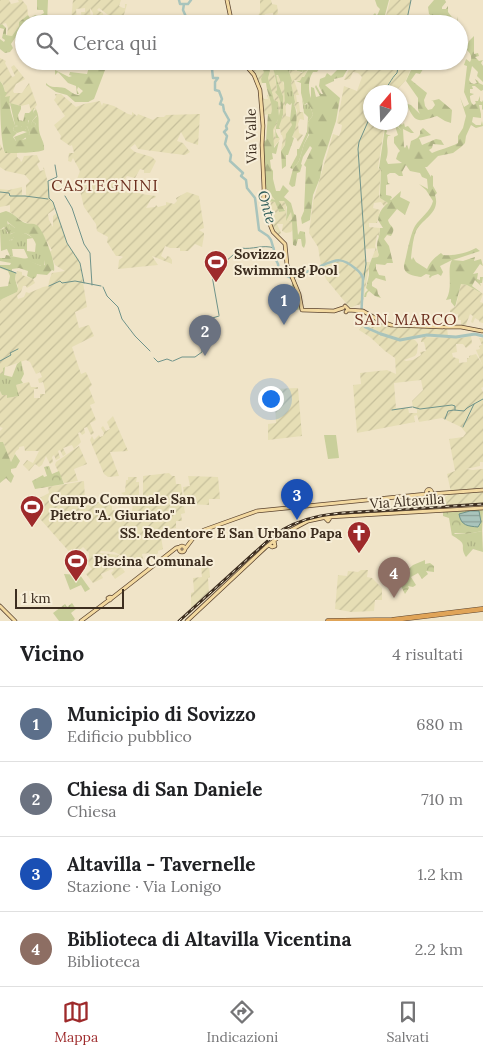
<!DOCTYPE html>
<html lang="it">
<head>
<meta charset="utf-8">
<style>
  body { margin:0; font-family:Lora,serif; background:#f2f2f2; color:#202124 }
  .compass { position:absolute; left:363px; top:85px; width:45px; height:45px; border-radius:50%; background:#fff; box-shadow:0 1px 4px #0004; rotate:19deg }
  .scale { position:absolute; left:15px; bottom:12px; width:109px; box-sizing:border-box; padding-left:5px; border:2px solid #3d2e20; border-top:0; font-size:14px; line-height:18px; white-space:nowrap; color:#3d2e20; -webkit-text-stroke:4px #f7eed8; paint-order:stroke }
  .you { position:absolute; left:270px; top:398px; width:18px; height:18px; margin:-12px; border:4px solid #fff; border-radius:50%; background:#1a73e8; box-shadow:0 0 0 8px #1a73e833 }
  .badge { display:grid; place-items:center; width:32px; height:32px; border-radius:50%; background:#9e2a2b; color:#fff; font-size:16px; font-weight:700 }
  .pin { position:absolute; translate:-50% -41px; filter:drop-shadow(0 1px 2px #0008) }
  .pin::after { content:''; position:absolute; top:26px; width:18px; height:15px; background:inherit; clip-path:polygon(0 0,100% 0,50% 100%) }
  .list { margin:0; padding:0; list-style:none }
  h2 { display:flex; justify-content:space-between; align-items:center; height:65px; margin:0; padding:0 20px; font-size:21px }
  h2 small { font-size:16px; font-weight:400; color:#757577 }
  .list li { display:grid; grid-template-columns:32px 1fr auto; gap:15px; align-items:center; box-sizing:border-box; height:75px; padding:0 20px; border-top:1px solid #e0e0e0 }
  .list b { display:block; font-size:19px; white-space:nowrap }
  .list p { margin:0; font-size:16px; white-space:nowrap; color:#757577 }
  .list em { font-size:16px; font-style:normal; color:#757577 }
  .icon { flex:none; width:28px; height:28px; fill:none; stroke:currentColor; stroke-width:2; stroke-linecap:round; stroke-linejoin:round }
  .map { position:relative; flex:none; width:483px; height:621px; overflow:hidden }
  .search { position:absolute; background:#fff; box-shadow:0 1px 4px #0004; left:15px; right:15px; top:15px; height:55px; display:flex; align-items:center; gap:12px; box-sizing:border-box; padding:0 18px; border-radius:28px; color:#757577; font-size:19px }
  .sheet { height:365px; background:#fff }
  nav { display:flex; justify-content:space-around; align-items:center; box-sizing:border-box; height:70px; border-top:1px solid #e0e0e0; background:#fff; font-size:14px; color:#757577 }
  nav a { display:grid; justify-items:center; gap:2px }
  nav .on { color:#9e2a2b }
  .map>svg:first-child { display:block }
  .farmland { fill:url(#farmland-furrows); fill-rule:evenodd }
  .grass { fill:url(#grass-tufts) }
  .forest { fill:url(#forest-firs) }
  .park { fill:url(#park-crowns) }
  .pitch { fill:#c9cf9b }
  .water { fill:url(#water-rules); stroke:#6f938a }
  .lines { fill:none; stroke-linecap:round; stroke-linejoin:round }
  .stream { stroke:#6f938a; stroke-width:1 }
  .canal { stroke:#a9c4bc; stroke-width:2.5 }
  .river { stroke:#a9c4bc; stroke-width:3 }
  .major-casing { stroke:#5b4430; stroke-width:4.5 }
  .highway-casing { stroke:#5b4430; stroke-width:5.5 }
  .major { stroke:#f3d9a0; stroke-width:3 }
  .highway { stroke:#e0a458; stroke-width:4.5 }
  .rail-casing { stroke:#3d2e20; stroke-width:3 }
  .rail { stroke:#f7eed8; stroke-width:1; stroke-dasharray:4; stroke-linecap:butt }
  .labels { text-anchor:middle; stroke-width:4; stroke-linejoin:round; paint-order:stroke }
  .street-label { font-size:14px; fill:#3d2e20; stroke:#f7eed8 }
  .poi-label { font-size:14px; font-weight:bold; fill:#3d2e20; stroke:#f7eed8; text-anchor:start }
  .water-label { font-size:15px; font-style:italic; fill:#2f5d5a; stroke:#f7eed8 }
  .quarter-label { font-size:16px; letter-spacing:1px; fill:#6b2e1e; stroke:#f7eed8 }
</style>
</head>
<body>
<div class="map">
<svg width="483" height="621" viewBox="0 0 483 621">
  <defs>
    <pattern id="farmland-furrows" width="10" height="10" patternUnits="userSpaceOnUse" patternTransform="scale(1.25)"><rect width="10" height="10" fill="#e6deb5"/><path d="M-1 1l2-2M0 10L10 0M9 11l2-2" fill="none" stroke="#c6bf9b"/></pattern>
    <pattern id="grass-tufts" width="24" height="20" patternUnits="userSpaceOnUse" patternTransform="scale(1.25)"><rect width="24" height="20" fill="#c9cf9b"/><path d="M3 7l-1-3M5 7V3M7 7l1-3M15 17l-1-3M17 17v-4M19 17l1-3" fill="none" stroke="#aeb285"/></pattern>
    <pattern id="forest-firs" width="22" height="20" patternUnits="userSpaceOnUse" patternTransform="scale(1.25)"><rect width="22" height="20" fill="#c9cf9b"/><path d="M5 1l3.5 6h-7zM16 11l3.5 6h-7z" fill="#aeb285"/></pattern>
    <pattern id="park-crowns" width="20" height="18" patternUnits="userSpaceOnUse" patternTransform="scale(1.25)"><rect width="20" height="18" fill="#c9cf9b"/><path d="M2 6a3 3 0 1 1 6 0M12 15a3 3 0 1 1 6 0" fill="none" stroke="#aeb285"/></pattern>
    <pattern id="water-rules" width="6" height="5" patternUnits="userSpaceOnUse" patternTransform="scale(1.25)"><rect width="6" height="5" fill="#a9c4bc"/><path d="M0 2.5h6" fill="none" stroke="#8ba098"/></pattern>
  </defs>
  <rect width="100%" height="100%" fill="#f0e4c8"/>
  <path class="farmland" d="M 0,0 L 9,0 L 11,4 L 19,2 L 18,0 L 22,0 L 27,6 L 28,15 L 19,22 L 19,26 L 12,36 L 7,35 L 8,28 L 6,23 L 0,25 Z
    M 73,0 L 121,0 L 119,6 L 123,8 L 125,8 L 125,4 L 127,4 L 123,18 L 112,18 L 99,8 L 101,7 L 99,8 L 97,10 L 103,13 L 104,24 L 101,24 L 99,19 L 98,24 L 96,21 L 93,23 L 93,13 L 90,8 L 91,24 L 82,24 L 81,12 L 85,12 L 85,8 L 76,9 L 77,21 L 71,21 Z
    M 260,0 L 271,0 L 272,4 L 277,5 L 278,13 L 274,17 L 273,13 L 265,14 L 259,24 L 250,24 L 252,21 L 254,23 L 260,12 Z
    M 390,0 L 411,0 L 406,24 L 381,24 L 386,16 Z
    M 0,58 L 6,61 L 5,63 L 12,77 L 15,76 L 11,67 L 14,65 L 25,79 L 16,84 L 13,91 L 14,93 L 22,93 L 29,83 L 37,105 L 35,107 L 36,109 L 34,109 L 31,111 L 29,104 L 21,106 L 9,103 L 10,97 L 5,97 L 4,95 L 7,92 L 5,92 L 3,84 L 0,81 Z
    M 353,61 L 414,61 L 406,80 L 395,92 L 370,92 L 370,122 L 385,123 L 379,161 L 378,168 L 381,170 L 379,194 L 380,198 L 388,203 L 384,206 L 381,202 L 374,203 L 373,208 L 380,210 L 377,223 L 369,223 L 369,227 L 380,228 L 379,236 L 377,235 L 375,246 L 379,255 L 379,257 L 372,258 L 376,248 L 365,249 L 366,262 L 370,262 L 363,301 L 362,297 L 361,305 L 357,305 L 350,308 L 326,279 L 321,267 L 337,261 L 349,263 L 363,278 L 362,296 L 365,277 L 346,261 L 335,260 L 321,265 L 318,247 L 309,233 L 313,202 L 333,134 L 339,136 L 341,131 L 342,125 L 337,123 L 344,86 L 357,91 L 362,77 L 358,73 L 353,72 L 350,79 L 344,80 Z
    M 255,64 L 262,68 L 264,72 L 261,88 L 264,99 L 268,99 L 267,95 L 271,98 L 272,107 L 271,114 L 263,115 L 261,93 L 250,65 Z
    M 270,64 L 273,66 L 277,90 L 275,92 L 280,99 L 281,115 L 274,131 L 276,138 L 279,137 L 280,139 L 273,148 L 273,130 L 279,113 L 278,107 L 272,95 L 268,78 L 270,71 L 268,65 Z
    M 297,69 L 297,71 L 302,73 L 308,70 L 301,81 L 294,80 L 299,95 L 296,95 L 297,102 L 299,102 L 300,112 L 303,112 L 304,118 L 304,120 L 300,119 L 298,124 L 299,133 L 303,135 L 298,142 L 296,138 L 292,137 L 294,133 L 297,110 L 294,105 L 295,102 L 291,83 L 292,81 L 289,71 Z
    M 278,75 L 281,82 L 283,81 L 285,90 L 286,116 L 290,117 L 292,125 L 287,133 L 285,145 L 281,150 L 283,139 L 282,135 L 281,135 L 280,128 L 278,127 L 283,116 L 283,96 L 276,77 Z
    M 55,94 L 61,94 L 76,107 L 84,104 L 100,101 L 102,106 L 103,103 L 114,106 L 128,114 L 132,115 L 132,112 L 137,116 L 138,114 L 153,120 L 157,117 L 164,117 L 166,115 L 200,114 L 198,145 L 186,141 L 181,132 L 177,141 L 183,143 L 190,152 L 185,155 L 168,153 L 138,149 L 135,144 L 130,148 L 135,152 L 152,157 L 156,161 L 150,173 L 144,173 L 144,170 L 140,169 L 135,178 L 127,176 L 123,181 L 124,189 L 127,193 L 130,193 L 132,189 L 134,188 L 141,194 L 156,196 L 155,198 L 151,199 L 146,208 L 155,207 L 156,205 L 158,207 L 166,205 L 166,202 L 174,204 L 177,201 L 176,198 L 187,192 L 199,196 L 204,228 L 199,230 L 204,233 L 204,236 L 202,247 L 195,244 L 188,251 L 180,251 L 180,248 L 170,248 L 165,246 L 161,256 L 166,259 L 167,256 L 170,257 L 172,260 L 172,264 L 152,256 L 158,265 L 118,269 L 119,260 L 123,257 L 121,256 L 116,256 L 107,242 L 108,237 L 97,231 L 96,224 L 84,207 L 79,187 L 81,181 L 77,179 L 80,171 L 73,158 L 71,162 L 68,161 L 69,153 L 74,153 L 72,145 L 70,146 L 60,139 L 61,136 L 54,125 L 65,116 L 54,100 L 56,97 Z
    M 0,135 L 0,144 L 5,153 L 17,153 L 17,157 L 20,159 L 21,162 L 22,161 L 24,156 L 37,155 L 40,162 L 37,164 L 40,171 L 44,170 L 43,167 L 44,168 L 49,187 L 49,198 L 53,201 L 55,209 L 48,214 L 49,220 L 53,227 L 53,216 L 57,213 L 67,243 L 78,258 L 80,264 L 87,307 L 75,312 L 79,328 L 89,325 L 94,336 L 72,347 L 81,374 L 86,372 L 92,385 L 89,388 L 95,403 L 90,405 L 96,420 L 90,423 L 94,433 L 91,435 L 87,427 L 84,428 L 85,433 L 82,435 L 80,432 L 78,433 L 81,442 L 74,449 L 72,445 L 63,448 L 66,454 L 63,456 L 60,450 L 58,451 L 60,458 L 56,460 L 54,455 L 52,457 L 53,462 L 50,464 L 46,456 L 42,465 L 39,467 L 35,464 L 29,471 L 23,465 L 27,460 L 33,463 L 39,451 L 25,451 L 24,446 L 19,447 L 19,449 L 16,451 L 11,462 L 3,442 L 0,442 L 0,431 L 3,428 L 0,427 L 0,391 L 2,395 L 7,395 L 7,398 L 18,396 L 16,385 L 29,382 L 31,387 L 38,387 L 38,389 L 34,389 L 34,398 L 40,398 L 40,394 L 45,394 L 45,390 L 43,382 L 39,383 L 38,379 L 42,377 L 40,372 L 36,374 L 30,362 L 26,360 L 6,367 L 3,368 L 3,374 L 0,374 L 0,300 L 17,292 L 18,286 L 15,279 L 17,271 L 22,272 L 22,275 L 33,279 L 35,283 L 27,288 L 26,286 L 23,286 L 21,292 L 17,296 L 18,299 L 24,297 L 26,292 L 29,293 L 43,287 L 48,286 L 50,278 L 52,273 L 65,271 L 55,265 L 50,252 L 52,250 L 38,227 L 22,221 L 10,212 L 10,205 L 0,207 L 0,189 L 9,190 L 22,187 L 22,195 L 26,195 L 26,185 L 30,181 L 25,175 L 6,171 L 0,167 Z
    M 264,186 L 275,200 L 267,197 L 267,199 L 275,202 L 279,212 L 285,210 L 280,203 L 279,200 L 281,200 L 284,201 L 286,206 L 286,217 L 289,216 L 291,211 L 292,219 L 289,221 L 292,222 L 293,229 L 291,232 L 286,233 L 282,231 L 283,224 L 277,224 L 281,233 L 278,236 L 273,230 L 263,207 Z
    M 461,284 L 467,285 L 483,294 L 480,302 L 483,303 L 483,323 L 479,322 L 480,321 L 475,318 L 473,323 L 471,322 L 473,316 L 470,314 L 465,327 L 461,326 L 461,320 L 458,320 L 458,314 L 450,316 L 450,310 L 456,306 Z
    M 372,317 L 382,323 L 447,328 L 448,336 L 425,335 L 401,339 L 393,338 L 364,325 L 367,319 L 369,320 Z
    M 362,326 L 392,339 L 400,340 L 412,338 L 416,341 L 418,344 L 417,353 L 415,356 L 404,360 L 406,361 L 413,360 L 421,355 L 420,352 L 426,351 L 424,342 L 421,342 L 422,337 L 461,338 L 471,336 L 472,343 L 466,348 L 463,344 L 456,344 L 457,352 L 452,353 L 453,357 L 459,359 L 459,363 L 467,362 L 467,358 L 469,358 L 469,356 L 476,354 L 482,364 L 476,350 L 480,349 L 479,346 L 482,345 L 479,338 L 483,338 L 483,387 L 481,388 L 483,392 L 483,462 L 480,462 L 480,466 L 466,469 L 473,470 L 483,469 L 483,489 L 451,492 L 447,474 L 455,471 L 449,439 L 463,437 L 466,433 L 461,427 L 442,418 L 419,422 L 417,415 L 414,416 L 415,422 L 357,433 L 353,385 L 361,384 L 360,373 L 387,370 L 396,374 L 395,358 L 385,351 L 370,337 L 359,330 ZM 421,380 L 423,390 L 412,401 L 413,408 L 417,409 L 417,413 L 409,413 L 408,408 L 396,408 L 394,383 Z
    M 298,388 L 302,436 L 268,440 L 268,424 L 276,423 L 275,399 L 273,397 L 272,389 Z
    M 113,416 L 128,451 L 110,452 L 119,476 L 108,477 L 104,474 L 90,440 L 92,436 L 94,440 L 99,435 L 100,437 L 103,436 L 104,433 L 101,428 L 103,426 L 106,431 L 110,429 L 107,422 Z
    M 79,446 L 87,464 L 74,469 L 78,481 L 64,483 L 55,465 L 56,462 Z
    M 169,473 L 172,476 L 175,476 L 176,484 L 181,484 L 185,513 L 181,514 L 182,521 L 176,521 L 176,528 L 160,530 L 163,549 L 158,551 L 158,553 L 150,560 L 149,553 L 142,554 L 144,566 L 114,552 L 101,551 L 100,553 L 119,555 L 116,560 L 125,572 L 115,579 L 111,573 L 114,570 L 112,569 L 101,574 L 103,578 L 93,583 L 86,574 L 92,569 L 85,561 L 89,558 L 89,553 L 83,547 L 73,556 L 34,512 L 39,508 L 34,501 L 49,493 L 48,487 L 84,481 L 85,500 L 112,504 L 112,510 L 132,511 L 133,504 L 135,504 L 135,495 L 124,495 L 121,493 L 125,492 L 126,480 L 128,480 L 128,477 L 137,477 L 136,482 L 139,482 L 139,495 L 143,496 L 143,476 Z
    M 188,476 L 218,477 L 220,499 L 209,499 L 209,505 L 185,504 L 183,487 L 190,486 Z
    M 483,491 L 483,503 L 443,506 L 445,497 L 450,494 Z
    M 201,565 L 209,565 L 210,577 L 208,578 L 209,593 L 191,609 L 191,593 L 194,592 L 193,578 L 202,577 Z
    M 361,570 L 368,570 L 367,577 L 372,578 L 382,588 L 382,600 L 375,600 L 374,611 L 351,612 L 335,609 L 338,575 L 347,576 L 348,571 L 358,572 Z"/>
  <path class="grass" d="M 272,61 L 286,61 L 287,65 L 293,66 L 303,64 L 305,61 L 316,63 L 315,65 L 310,64 L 304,68 L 302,72 L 297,71 L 297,70 L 289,71 L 292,81 L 291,83 L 295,102 L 294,105 L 292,103 L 290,105 L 287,103 L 285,106 L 284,83 L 283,81 L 281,82 L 278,75 L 276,75 L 275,64 Z
    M 302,98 L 304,105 L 308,104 L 311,108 L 313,115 L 308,122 L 309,133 L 304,144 L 299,161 L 293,169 L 290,168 L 297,155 L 297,149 L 299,149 L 307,132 L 308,117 L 304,113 Z
    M 10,103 L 21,106 L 21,109 L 18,115 L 19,120 L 23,121 L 25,113 L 29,113 L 34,108 L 33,112 L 37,115 L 32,121 L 36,124 L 33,129 L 30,127 L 32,123 L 28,120 L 29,123 L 21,127 L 26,130 L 25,128 L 27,126 L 30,134 C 25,137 23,142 16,141 L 14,137 L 27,132 L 23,131 L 17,133 L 13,130 L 14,127 L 18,126 L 15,125 Z
    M 6,221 L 15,228 L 16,232 L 10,234 L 15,239 L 9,240 L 11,241 L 25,233 L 33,238 L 27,239 L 27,251 L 35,252 L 36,242 L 45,259 L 44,267 L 23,259 L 28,258 L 24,249 L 12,249 L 13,256 L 10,256 L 7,249 L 1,251 L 0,230 L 5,228 L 8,234 L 10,225 L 8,225 L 9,223 Z
    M 21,361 L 24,374 L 21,380 L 23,383 L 16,385 L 19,396 L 7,398 L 7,395 L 2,395 L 0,391 L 0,374 L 3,373 L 3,368 L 5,367 L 4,375 L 12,377 L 17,364 Z
    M 482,531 L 483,552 L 473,549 L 466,557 C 458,544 470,546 453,536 L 453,534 L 468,534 Z
    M 72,603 L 76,609 L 71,613 L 75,619 L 73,621 L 59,621 L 53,613 L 65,604 L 67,607 Z"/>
  <path class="forest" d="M 37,0 L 48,0 L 47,22 L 48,24 L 24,24 L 24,30 L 21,32 L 24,34 L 24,40 L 15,43 L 16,38 L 15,38 L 11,44 L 13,48 L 10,52 L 5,53 L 0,49 L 0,39 L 4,42 L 5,40 L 2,38 L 4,29 L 0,28 L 0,25 L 2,24 L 6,28 L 6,35 L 12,36 L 19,26 L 19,22 L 28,15 L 30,18 L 35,15 L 39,16 L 44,13 L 43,10 L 37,10 Z
    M 375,0 L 389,0 L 385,15 L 379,24 L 358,24 L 359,19 L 361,22 L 363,21 L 363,17 L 369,19 L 375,13 L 377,16 L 380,9 L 377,6 Z
    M 434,0 L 445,0 L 446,2 L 442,7 L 442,9 L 446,9 L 448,6 L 448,12 L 455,21 L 457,20 L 458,16 L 457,24 L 444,24 L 429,14 L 428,7 Z
    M 474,36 L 474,54 L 478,53 L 479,56 L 475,57 L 479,61 L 483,60 L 481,63 L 483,66 L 483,82 L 477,76 L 478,72 L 472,66 L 469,80 L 471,83 L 474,84 L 477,83 L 475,79 L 478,81 L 479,83 L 483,85 L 483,90 L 481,91 L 475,86 L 472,86 L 473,89 L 470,89 L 470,93 L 474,94 L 470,96 C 470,99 471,104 474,105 L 476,103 L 475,101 L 478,101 L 480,96 L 480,101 L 482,102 L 483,100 L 483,109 L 482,110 L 482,105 L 479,105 L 481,114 L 481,118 L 473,117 L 472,122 L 476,125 L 481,125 L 482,121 L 483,126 L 476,128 L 471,125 L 466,136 L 465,143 L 461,147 L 453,153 L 438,156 L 427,167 L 425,167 L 431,177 L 431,175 L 433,176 L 433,186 L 437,193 L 435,195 C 441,213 422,219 416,231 C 413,239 412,249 411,258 L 412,260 L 413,257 L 416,262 L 427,269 C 430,262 434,258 441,253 L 443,255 C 454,256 467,253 476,248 L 480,251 L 453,260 L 463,261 L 475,257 L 474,261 L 481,259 L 483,266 L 480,264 L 473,274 L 478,273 L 477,279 L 480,280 L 480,277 L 483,277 L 482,283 L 480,283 L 481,286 L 475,280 L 472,286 L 483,294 L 467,285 L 461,284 L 455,307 L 451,302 L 451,299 L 446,300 C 454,286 446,270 452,260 L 440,266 L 443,272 L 441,276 L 438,274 L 432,276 L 430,278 L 429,277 L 430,275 L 426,274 L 421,277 C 413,276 403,274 404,265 C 407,254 410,235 415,226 C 420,218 431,211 433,201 L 426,190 L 419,184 L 428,189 L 427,179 L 422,177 L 420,173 L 410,171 L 406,165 L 402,172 L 403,176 L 399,176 L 395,173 L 390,173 L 387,175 L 388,183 L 390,184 L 386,185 L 386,195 L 391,196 L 392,198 L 390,199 L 391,200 L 401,191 L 400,197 L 410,202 L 405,215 L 397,209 L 388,220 C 390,228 397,226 391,236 L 387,235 L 384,239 L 389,246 L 393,263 L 387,263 L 385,265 L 376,264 L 376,269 L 379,275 L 385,276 L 386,281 L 376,278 L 372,282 L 372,286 L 377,289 L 378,294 L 381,298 L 375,296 L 369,291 L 367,293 L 366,297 L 364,297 L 365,293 L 368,290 L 366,288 L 369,275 L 369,266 L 372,258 L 378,257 L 379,255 C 374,242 380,240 380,228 L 383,228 L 378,220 C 379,212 382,208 388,203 L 380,198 L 380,194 L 381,170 L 379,168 L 385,128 L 387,131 L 386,134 L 391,136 L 388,136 C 385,144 390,149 386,160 L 388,164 L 402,163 L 396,159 L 398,153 L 400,151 L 394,143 L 394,137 L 398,135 L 394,123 L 401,130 L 396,123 L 400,123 L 402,125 L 404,123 L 405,127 L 408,126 L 414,133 L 411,133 L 403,129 L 404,147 L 405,148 L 407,145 L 409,150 L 411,141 C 416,139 421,137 420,131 L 423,128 L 431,135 L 419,138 L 422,145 L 436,139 L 441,140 L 444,145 L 433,144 L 432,148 L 429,150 L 432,153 C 440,149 449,148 458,143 L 458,136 L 463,128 L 466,116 L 460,97 L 464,107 L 469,104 L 464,92 L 467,66 L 464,65 L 466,59 L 470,62 C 473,57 470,53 466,49 L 469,41 Z
    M 79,61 C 88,61 99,61 105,70 L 94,99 L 88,102 L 75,102 L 67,95 L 56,92 L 46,85 L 46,83 C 51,89 57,86 65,88 C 69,90 73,95 79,95 L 83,91 L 78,87 L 77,90 L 79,94 L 77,94 L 76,86 L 68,83 L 58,72 L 55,75 L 55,70 L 69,77 L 72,76 L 69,75 L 70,72 L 87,74 L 89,67 L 79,63 Z
    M 255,61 L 259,61 L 267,68 L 268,67 L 265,61 L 273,62 L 275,64 L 277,80 L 283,96 L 283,115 L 279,127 L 280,129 L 276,129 L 276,132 L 279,138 L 276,138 C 272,122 289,107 275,92 L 277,90 C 276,82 275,69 270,64 L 268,65 L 270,71 L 268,78 L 274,100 L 278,102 L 279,117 L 273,130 L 274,148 L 279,141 L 276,154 L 272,153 L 273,159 L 270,160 L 271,168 L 273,171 L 273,179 L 276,191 L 280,191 L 283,185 L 289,191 L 284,197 L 291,203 L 294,214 L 296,215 L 298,235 L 300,231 L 305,232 C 305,238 307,242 304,248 L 302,246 L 301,239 L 298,239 L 296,246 L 293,245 L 292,222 L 289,222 L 292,219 L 291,212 L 286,221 L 287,207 L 284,201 L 279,201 L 285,211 L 279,212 L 275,202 L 269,201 L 265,197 L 275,200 L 264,186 L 263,142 L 266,140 L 268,114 L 271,114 C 274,104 267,95 266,83 L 262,83 L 261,79 L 264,72 L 262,69 L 255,64 Z
    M 312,61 L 320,61 L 322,69 L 319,69 L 317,72 L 313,72 C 308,79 308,90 311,98 L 311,87 L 314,88 L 316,97 L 320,96 L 315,87 L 316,85 L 321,94 L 323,94 L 319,86 L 320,79 L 325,77 L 327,73 L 331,76 L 337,70 L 334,67 L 335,63 L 352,61 L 343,77 L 334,79 L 334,81 L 325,85 L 340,98 L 336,121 L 323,161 L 320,178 L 313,195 L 310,220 L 302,224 L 301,218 L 304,211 L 306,167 L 304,165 L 312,148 L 310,146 L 303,157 L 301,164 L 302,165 L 300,172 L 297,173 L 295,186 L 292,187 L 289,184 L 293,169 L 299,161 L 304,144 L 309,135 L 308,122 L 313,115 L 311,108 L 307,103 L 304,105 L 301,93 L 301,83 L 296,81 L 300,81 L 302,77 L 304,77 L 308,70 L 302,73 L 304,68 L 311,64 L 315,65 L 316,63 L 312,63 Z
    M 415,61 L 428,61 L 420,74 L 416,73 L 411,80 L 427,93 L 424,100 L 425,106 L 428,110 L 432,109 L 435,105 L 433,101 L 431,101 L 439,99 L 452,110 L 451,123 L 445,121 L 437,116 C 422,120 416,126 408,107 L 401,106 L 401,102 L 411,105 L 420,114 L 418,110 L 418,98 L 406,81 Z
    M 0,81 L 3,85 L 5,92 L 7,92 L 5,97 L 10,96 C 8,105 12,116 15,125 L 18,126 L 14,127 L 13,130 L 17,133 L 13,137 L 16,141 L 26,139 L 25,136 L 30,134 L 27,126 L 25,131 L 21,130 L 21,127 L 24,124 L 29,123 L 29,119 L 32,123 L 31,128 L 34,127 L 36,124 L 32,121 L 37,116 L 33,112 L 36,109 C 40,118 38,122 39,130 C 40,138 45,142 44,150 C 37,153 15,153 5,153 C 0,141 0,98 0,81 Z
    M 292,102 C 299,109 297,129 292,137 L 294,138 L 288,155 L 286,155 L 286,166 L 282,169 L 281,151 L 285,145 L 286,134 L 292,125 L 290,120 Z
    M 6,211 C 13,213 17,218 23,222 C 27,225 33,222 38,226 C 44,232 56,263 54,271 L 52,270 L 47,275 L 37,274 L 36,277 L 33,279 L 27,276 L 28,271 L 19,268 L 12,269 L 12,271 L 16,273 L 15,279 L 18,289 L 17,292 L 0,300 L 0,287 L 8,286 L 10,276 L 8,271 L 0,268 L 0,265 L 10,265 L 11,263 L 0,261 L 0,258 L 5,258 L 6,255 L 26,259 L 41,266 L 45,265 C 45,259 43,258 41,254 C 35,245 36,237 25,233 L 16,240 L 10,241 L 9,239 L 12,240 L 14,238 L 9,235 L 15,232 L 15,228 L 7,221 L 8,225 L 10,225 L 9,234 L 4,227 L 0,230 L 0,213 Z
    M 0,442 L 3,442 L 11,462 L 15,454 L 20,461 L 16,468 L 11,469 L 11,472 L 14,476 L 11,483 L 6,478 L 0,483 Z"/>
  <path class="park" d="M 292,280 L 300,297 L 302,310 L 292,309 L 288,303 L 277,296 L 277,287 L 292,286 Z
    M 49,466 L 52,474 L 59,471 L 64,484 L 35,489 L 32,481 L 43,475 L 44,477 L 47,476 L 44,467 Z
    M 483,508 L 482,531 L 468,534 L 455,533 L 452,536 L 449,518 L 443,516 L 443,510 Z
    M 425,560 L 425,564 L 430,563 L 434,566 L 434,572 L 426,571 L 428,574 L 422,579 L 418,573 L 411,577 L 416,585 L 413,587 L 408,586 L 409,588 L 405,594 L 397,578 L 391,581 L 389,577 L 390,573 L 395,575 L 398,571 L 403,574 L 413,565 Z"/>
  <path class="pitch" d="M 324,435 L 336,435 L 339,458 L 328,459 Z
    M 64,574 L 80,575 L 90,589 L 85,592 L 81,585 L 70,590 Z"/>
  <path class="water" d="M 470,511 L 479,511 L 481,522 L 478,527 C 468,526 461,526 459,514 Z"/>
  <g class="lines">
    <path class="stream" d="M 406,24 L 411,0
      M 381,92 C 388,89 391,78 397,73 L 399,61
      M 55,165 L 57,177 L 48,181 L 49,198 L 53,202 L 67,243 L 80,263 L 84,283
      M 0,192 L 9,193 L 10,196 L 25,196 L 48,199
      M 65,196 L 72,208 L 84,244 L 90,253 L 92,285
      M 0,267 L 16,273
      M 211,270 L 219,315
      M 212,270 L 225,262 L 241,248 C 252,250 263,244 274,248
      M 363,284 L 366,264 L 358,149 L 359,142 L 370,117
      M 49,286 L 60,281 L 62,283 L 75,281 L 101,286
      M 103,287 L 107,296 L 118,307 L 122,319 L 135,336 L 150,351
      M 206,320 L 219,316
      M 154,358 L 158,362 L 167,359 L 172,361
      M 0,361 L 11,355 L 10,353 L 18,349
      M 173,361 L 182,357 L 195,357 L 202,352 L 202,345 L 206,329 L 206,321
      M 413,407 L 420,409 L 452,405 L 455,406 L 455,410
      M 392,410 L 412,407
      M 445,419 L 448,411 L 454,410 L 464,411 L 467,408 L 474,404
      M 463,427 L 474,404 L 483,399"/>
    <path class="canal" d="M 179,0 L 180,4 L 183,4
      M 184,4 L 183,10 L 187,19 L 185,23 L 186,24
      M 184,4 L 188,4 L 191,0
      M 206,61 L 207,66 L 212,69 L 213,78 L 218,78 L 215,82 L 215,90 L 219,91 L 222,99 L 220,104 L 223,105 L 224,111 L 229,120 L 226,126 L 227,129 L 224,132 L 227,136 L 225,144 L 231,155 L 230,161 L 243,173 L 241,176 L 246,180 L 247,188 L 255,198 L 259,230 L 268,236 L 271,240 L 274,250 L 274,256 L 278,264 L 279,272 L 291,278 L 319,267
      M 321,266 C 337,259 342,257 356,269 C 360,272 362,274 363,279 L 361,321 L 365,327 L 381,334"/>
    <path class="river" d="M 381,334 L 400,340 L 427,335 L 456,337 L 475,334 L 483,336"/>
    <g class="major-casing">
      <path id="major" d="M 227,0 L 232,24
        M 242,61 L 254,75 L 260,90 L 263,126 L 262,145 L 264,189 L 263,207 L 273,232 L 285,244 L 287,265 L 299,294 L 302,310 L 334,311 L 343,308
        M 345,306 L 348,309 L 346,312
        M 348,310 L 363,311 L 382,322 L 391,325 L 443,327
        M 445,327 L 461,327 L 482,331
        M426.5 492a2.5 2.5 0 1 1 5 0a2.5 2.5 0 1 1-5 0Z
        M 430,494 L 483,490
        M 327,517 L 330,518 L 328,521 L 326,519 Z
        M 328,517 L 483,508
        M 269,545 L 272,547 L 275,546 L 274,541
        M179 549a3 3 0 1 1 6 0a3 3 0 1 1-6 0Z
        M 185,549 L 194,537 L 204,530 L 257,511 L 427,494
        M 112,598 L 110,600 L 108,598 L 110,597 L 112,598 L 176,548 L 180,547
        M 0,606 L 15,621
        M 81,621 L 109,600
        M 187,621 L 266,547 L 280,536 L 308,521 L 327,517"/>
    </g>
    <g class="highway-casing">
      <path id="highway" d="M 328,621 L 392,620 L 483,609"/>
    </g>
    <use href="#major" class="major"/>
    <use href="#highway" class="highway"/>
    <g class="rail-casing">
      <path id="rail" d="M 179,621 L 273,536 C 308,510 350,513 391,510 C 422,508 452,506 483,504"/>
    </g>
    <use href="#rail" class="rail"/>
  </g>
  <defs>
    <g id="stadium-pin" transform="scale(1.25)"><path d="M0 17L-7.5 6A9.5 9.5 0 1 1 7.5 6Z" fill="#9e2a2b" stroke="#f7eed8"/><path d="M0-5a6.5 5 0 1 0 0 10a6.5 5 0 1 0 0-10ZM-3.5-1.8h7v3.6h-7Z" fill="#fff"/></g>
    <g id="church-pin" transform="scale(1.25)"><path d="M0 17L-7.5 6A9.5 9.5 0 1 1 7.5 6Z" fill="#9e2a2b" stroke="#f7eed8"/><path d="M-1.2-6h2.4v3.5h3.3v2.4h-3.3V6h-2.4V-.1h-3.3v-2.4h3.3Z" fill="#fff"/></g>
  </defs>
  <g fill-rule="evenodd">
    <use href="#stadium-pin" x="216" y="262"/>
    <use href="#stadium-pin" x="32" y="507"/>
    <use href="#church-pin" x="359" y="533"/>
    <use href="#stadium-pin" x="76" y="561"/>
  </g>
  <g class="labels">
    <g class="street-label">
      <text transform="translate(251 136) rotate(-91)" y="5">Via Valle</text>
      <text transform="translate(407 501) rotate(-4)" y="5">Via Altavilla</text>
    </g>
    <g class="poi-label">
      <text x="234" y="259">Sovizzo<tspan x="234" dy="16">Swimming Pool</tspan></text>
      <text x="50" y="504">Campo Comunale San<tspan x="50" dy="16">Pietro "A. Giuriato"</tspan></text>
      <text x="342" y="538" text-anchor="end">SS. Redentore E San Urbano Papa</text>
      <text x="94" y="566">Piscina Comunale</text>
    </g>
    <g class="water-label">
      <text transform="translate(267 207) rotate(74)" y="5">Onte</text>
    </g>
    <g class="quarter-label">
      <text x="105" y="191">CASTEGNINI</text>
      <text x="406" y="325">SAN MARCO</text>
    </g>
  </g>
</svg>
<svg class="compass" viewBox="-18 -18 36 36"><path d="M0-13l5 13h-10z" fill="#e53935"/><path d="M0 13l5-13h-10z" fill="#757577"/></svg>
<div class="scale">1 km</div>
<div class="you"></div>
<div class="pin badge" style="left:284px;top:325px;background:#5c6f8a">1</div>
<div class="pin badge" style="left:205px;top:356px;background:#6b7280">2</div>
<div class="pin badge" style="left:297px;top:520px;background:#1a4fb4">3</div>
<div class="pin badge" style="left:394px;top:598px;background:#8d6e63">4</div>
<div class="search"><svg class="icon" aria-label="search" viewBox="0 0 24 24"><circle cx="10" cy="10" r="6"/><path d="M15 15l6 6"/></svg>Cerca qui</div>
</div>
<section class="sheet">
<h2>Vicino<small>4 risultati</small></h2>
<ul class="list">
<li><span class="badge" style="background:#5c6f8a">1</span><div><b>Municipio di Sovizzo</b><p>Edificio pubblico</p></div><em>680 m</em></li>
<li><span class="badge" style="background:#6b7280">2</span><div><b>Chiesa di San Daniele</b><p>Chiesa</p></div><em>710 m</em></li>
<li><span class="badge" style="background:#1a4fb4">3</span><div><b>Altavilla - Tavernelle</b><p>Stazione · Via Lonigo</p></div><em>1.2 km</em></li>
<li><span class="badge" style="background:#8d6e63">4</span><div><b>Biblioteca di Altavilla Vicentina</b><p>Biblioteca</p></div><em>2.2 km</em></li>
</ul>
</section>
<nav>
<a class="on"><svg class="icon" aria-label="map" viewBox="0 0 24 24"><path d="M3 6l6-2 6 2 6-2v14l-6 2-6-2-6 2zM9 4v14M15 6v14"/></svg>Mappa</a>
<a><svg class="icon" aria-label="directions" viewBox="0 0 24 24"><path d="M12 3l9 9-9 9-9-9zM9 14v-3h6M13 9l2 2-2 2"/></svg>Indicazioni</a>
<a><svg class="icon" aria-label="saved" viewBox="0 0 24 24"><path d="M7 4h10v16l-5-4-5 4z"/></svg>Salvati</a>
</nav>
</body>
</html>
